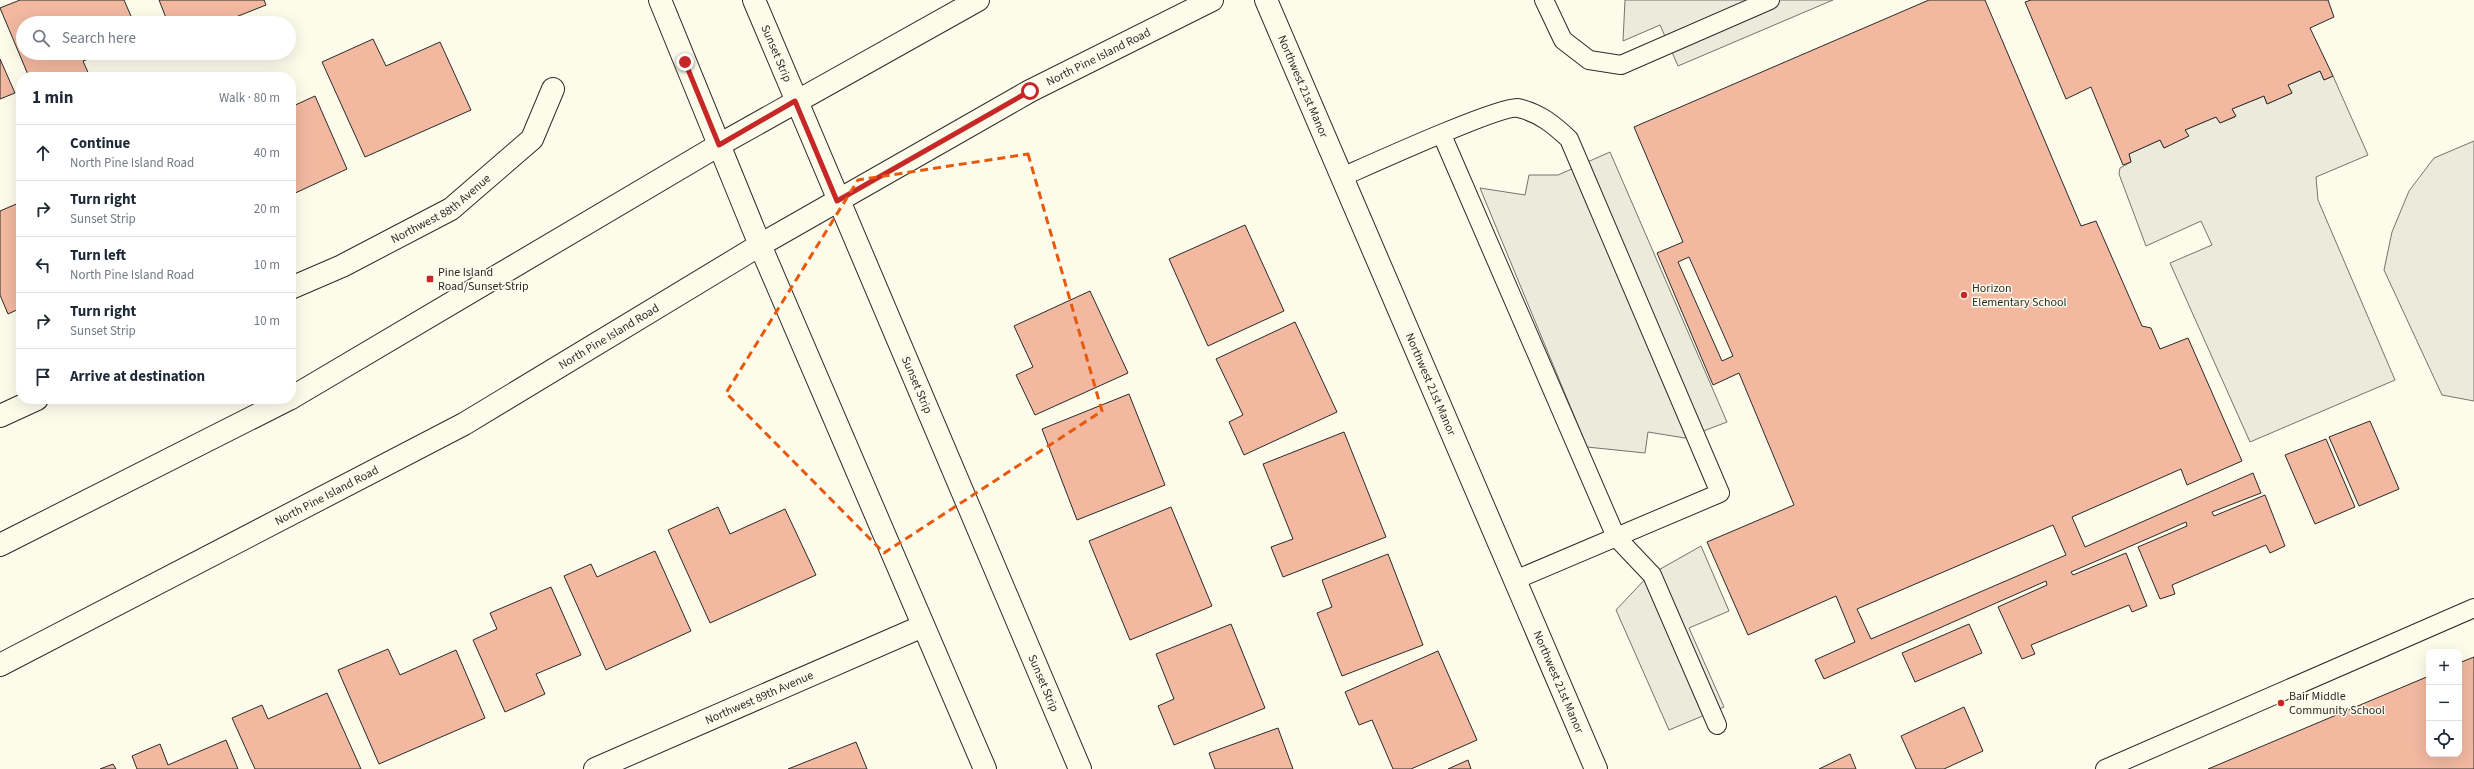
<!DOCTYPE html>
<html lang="en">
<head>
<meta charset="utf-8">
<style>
  body { margin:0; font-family:"Source Sans 3",sans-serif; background:#f2f2f3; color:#1f2937 }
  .controls { position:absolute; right:12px; bottom:12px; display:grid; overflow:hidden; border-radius:8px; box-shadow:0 4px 16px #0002 }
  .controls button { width:36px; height:36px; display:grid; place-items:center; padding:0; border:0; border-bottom:1px solid #e0e1e3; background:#fff; color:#1f2937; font:20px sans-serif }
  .stop { position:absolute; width:12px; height:12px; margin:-9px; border:3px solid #c62828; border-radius:50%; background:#fff }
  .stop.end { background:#c62828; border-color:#fff; box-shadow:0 1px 4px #0008 }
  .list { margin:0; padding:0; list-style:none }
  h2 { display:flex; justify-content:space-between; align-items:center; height:52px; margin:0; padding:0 16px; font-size:17px }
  h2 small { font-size:13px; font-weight:400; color:#747a83 }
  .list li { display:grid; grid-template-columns:26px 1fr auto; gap:12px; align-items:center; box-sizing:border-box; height:56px; padding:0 16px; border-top:1px solid #e0e1e3 }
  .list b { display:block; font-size:15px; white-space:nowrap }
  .list p { margin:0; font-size:13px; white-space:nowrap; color:#747a83 }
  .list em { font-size:13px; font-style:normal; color:#747a83 }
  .icon { flex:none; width:22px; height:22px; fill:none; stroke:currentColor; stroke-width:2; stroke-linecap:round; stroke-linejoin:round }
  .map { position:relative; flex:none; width:2474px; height:769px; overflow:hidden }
  .search { position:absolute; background:#fff; box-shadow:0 4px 16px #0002; left:16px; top:16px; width:280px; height:44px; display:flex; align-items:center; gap:10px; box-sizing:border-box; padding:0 14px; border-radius:22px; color:#747a83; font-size:15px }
  .panel { position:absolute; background:#fff; box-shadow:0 4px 16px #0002; left:16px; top:72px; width:280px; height:332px; border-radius:16px }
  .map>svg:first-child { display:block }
  .park { fill:#ecebdb; stroke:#74746e }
  .parking { fill:#eceadb; stroke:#74746e }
  .building { fill:#f2b8a0; stroke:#2b2b2b; fill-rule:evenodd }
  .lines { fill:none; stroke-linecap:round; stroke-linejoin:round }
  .lane-casing { stroke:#2b2b2b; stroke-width:20 }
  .street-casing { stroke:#2b2b2b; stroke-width:24 }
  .secondary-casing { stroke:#2b2b2b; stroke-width:24 }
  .lane { stroke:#fdfbea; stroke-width:18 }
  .street { stroke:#fdfbea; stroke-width:22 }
  .secondary { stroke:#fdfbea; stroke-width:22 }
  .route { stroke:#c62828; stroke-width:5 }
  .marked { fill:none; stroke:#e8590c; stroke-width:3; stroke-dasharray:8 5; stroke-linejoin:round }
  .poi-dot { fill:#c62828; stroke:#fdfbea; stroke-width:1.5 }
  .labels { text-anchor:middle; stroke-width:3; stroke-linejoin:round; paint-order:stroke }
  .street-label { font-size:12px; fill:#2b2b2b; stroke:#fdfbea }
  .poi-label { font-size:12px; fill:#2b2b2b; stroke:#fdfbea; text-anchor:start }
</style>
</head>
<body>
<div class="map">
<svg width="2474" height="769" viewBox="0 0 2474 769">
  <rect width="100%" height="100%" fill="#fdfbea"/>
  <path class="park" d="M 2320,71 L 2324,80 L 2333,76 L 2368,155 L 2316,177 L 2318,200 L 2395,380 L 2250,442 L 2170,263 L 2212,245 L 2201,221 L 2146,246 L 2119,174 L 2120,168 L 2131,162 L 2129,154 L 2160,140 L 2164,148 L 2188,136 L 2185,130 L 2216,117 L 2220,123 L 2235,117 L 2232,109 L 2264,96 L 2267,104 L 2292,93 L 2288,85 Z
    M 2474,141 L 2474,401 L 2442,395 L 2384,270 L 2392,232 L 2409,191 L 2434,158 Z"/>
  <path class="parking" d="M 1625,0 L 1833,0 L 1678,66 L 1660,25 L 1623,41 Z
    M 1610,152 L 1727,422 L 1685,438 L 1648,432 L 1645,453 L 1587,447 L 1480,188 L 1525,195 L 1529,175 L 1558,175 Z
    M 1701,546 L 1729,611 L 1689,628 L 1724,707 L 1669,730 L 1616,610 L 1648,576 Z"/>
  <path class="building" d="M 20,0 L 124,0 L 134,23 L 23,23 L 23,53 L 104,53 L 83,61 L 90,77 L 29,77 L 0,8 Z
    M 159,0 L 264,0 L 266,5 L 221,23 L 168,23 Z
    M 1929,0 L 1985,0 L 2081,226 L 2096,221 L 2142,326 L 2151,328 L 2160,349 L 2188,338 L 2242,461 L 2187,485 L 2181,469 L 2072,517 L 2085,547 L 2253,473 L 2261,493 L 2212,512 L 2214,516 L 2265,495 L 2285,546 L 2270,553 L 2266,545 L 2172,585 L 2175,594 L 2160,599 L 2138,547 L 2187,526 L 2186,522 L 2071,572 L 2073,575 L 2126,553 L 2147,606 L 2132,612 L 2129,605 L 2031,645 L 2035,654 L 2022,659 L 1998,607 L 2047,585 L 2046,581 L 1824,679 L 1815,660 L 1855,642 L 1836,596 L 1748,635 L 1707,542 L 1794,505 L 1739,373 L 1713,385 L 1657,253 L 1683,242 L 1634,127 ZM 1689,257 L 1733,356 L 1722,361 L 1678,262 ZM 2053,525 L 2066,555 L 1871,639 L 1857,609 Z
    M 2031,0 L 2328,0 L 2334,17 L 2310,28 L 2333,76 L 2324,80 L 2320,71 L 2288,85 L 2292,93 L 2267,104 L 2264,96 L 2232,109 L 2236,116 L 2220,123 L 2216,117 L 2185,130 L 2189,136 L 2164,148 L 2160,140 L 2129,154 L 2131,162 L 2123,165 L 2091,87 L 2066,99 L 2025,2 Z
    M 373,39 L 386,66 L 440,42 L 471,110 L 365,157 L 322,62 Z
    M 0,59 L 15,93 L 0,99 Z
    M 315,96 L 347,169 L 291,195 L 291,107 Z
    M 21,202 L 21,308 L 8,314 L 0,295 L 0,211 Z
    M 1245,225 L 1284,311 L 1208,346 L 1169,259 Z
    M 1090,291 L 1128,373 L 1035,415 L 1016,375 L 1033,367 L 1014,326 Z
    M 1295,322 L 1337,412 L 1244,455 L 1229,422 L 1243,415 L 1216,359 Z
    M 1129,394 L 1165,485 L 1077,520 L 1042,429 Z
    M 2370,421 L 2399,489 L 2359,506 L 2329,437 Z
    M 1344,432 L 1386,537 L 1283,577 L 1271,547 L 1293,539 L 1263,464 Z
    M 2326,439 L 2355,507 L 2315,524 L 2285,455 Z
    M 718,507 L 730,534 L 785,509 L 816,575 L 710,623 L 668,530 Z
    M 1171,507 L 1212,606 L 1130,640 L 1089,541 Z
    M 655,551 L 691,631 L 606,670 L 564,576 L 591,564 L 597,577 Z
    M 1388,554 L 1423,645 L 1342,676 L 1317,613 L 1332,607 L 1322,580 Z
    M 551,587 L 581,655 L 536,674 L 545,694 L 505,712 L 473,640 L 497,629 L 490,613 Z
    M 1231,624 L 1265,708 L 1174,745 L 1158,706 L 1174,699 L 1156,654 Z
    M 1969,624 L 1982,653 L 1915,682 L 1902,653 Z
    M 388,649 L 400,675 L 456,650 L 485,718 L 379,764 L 338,670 Z
    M 1438,651 L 1477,740 L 1411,769 L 1393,769 L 1372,720 L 1359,725 L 1345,692 Z
    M 2474,657 L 2474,769 L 2208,769 L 2429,676 L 2429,754 L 2459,754 L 2459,663 Z
    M 327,693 L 361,769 L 255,769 L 232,718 L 262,705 L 268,719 Z
    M 1964,707 L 1983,751 L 1944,769 L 1916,769 L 1901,736 Z
    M 1278,728 L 1293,769 L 1215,769 L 1209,753 Z
    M 226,740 L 238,769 L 137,769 L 132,756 L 160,744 L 168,765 Z
    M 856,742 L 867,769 L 788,769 Z
    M 1850,754 L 1856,769 L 1819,769 Z
    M 1468,760 L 1471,769 L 1448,769 Z
    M 113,764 L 116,769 L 100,769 Z"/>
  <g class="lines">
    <g class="lane-casing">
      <path id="lane" d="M 1544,0 L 1563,40 L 1589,60 L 1621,65 L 1770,0
        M 1442,135 L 1616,537 L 1652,575 L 1717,725
        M 1342,177 C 1367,166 1501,105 1518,108 C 1540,113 1554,125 1569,139 L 1720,493 L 1515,580
        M 2105,769 L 2474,608"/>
    </g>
    <g class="street-casing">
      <g id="street">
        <path id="s1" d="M 1266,0 L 1596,769"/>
        <path id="s2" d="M 291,288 L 342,266 L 451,209 L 532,139 L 553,89"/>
        <path d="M 0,416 L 37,399"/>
        <path id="s3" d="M 595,769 L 923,626"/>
      </g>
    </g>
    <g class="secondary-casing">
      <g id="secondary">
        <path d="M 660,0 L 760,245 L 985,769"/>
        <path id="s4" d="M 754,0 L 1080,769"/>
        <path d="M 291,398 L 719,145 L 978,0"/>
        <path d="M 0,545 L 289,399"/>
        <path id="s5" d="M 0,665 L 464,424 L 760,245 L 1030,91 L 1212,0"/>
      </g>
    </g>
    <use href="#lane" class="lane"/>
    <use href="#street" class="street"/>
    <use href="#secondary" class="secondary"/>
  </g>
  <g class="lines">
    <path class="route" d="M 685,62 L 719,145 L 795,101 L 837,201 L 1030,91"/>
  </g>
  <path class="marked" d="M 1028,154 L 1102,411 L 884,553 L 726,393 L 858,180 Z"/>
  <g class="poi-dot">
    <rect x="426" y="275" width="8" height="8" rx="2"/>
    <circle cx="1964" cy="295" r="4"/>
    <circle cx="2281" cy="703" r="4"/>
  </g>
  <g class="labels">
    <g class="street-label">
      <text dy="4" stroke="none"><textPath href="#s4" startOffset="58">Sunset Strip</textPath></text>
      <text dy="4" stroke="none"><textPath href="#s5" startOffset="1256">North Pine Island Road</textPath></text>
      <text dy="4" stroke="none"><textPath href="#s1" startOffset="94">Northwest 21st Manor</textPath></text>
      <text dy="4" stroke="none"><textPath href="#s2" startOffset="170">Northwest 88th Avenue</textPath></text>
      <text dy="4" stroke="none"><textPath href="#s5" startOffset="692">North Pine Island Road</textPath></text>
      <text dy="4" stroke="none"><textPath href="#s1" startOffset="418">Northwest 21st Manor</textPath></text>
      <text dy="4" stroke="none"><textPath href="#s4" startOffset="418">Sunset Strip</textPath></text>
      <text dy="4" stroke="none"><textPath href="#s5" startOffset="368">North Pine Island Road</textPath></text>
      <text dy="4" stroke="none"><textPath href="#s1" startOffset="742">Northwest 21st Manor</textPath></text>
      <text dy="4" stroke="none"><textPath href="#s4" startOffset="742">Sunset Strip</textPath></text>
      <text dy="4" stroke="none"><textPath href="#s3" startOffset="179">Northwest 89th Avenue</textPath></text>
    </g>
    <g class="poi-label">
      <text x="438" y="276">Pine Island<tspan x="438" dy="14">Road/Sunset Strip</tspan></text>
      <text x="1972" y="292">Horizon<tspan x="1972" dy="14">Elementary School</tspan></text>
      <text x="2289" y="700">Bair Middle<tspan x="2289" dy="14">Community School</tspan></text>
    </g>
  </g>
</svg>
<div class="controls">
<button>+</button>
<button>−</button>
<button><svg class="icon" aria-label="locate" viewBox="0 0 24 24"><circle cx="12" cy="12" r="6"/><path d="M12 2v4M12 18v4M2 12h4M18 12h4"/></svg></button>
</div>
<div class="stop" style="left:1030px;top:91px"></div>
<div class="stop end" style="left:685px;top:62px"></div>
<div class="search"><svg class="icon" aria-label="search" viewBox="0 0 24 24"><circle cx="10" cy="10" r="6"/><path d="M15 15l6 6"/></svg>Search here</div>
<section class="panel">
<h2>1 min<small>Walk · 80 m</small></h2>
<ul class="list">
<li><svg class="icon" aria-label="ahead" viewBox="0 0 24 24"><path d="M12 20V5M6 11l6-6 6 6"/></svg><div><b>Continue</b><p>North Pine Island Road</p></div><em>40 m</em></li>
<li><svg class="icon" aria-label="right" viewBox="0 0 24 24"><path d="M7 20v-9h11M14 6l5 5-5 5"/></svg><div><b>Turn right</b><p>Sunset Strip</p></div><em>20 m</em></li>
<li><svg class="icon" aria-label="left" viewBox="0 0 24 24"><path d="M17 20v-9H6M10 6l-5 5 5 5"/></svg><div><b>Turn left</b><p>North Pine Island Road</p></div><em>10 m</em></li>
<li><svg class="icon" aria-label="right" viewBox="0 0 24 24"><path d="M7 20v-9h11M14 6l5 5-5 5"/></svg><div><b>Turn right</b><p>Sunset Strip</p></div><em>10 m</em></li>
<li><svg class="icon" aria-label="arrive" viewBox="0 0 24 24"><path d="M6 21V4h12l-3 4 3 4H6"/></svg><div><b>Arrive at destination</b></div></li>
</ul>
</section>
</div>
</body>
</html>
